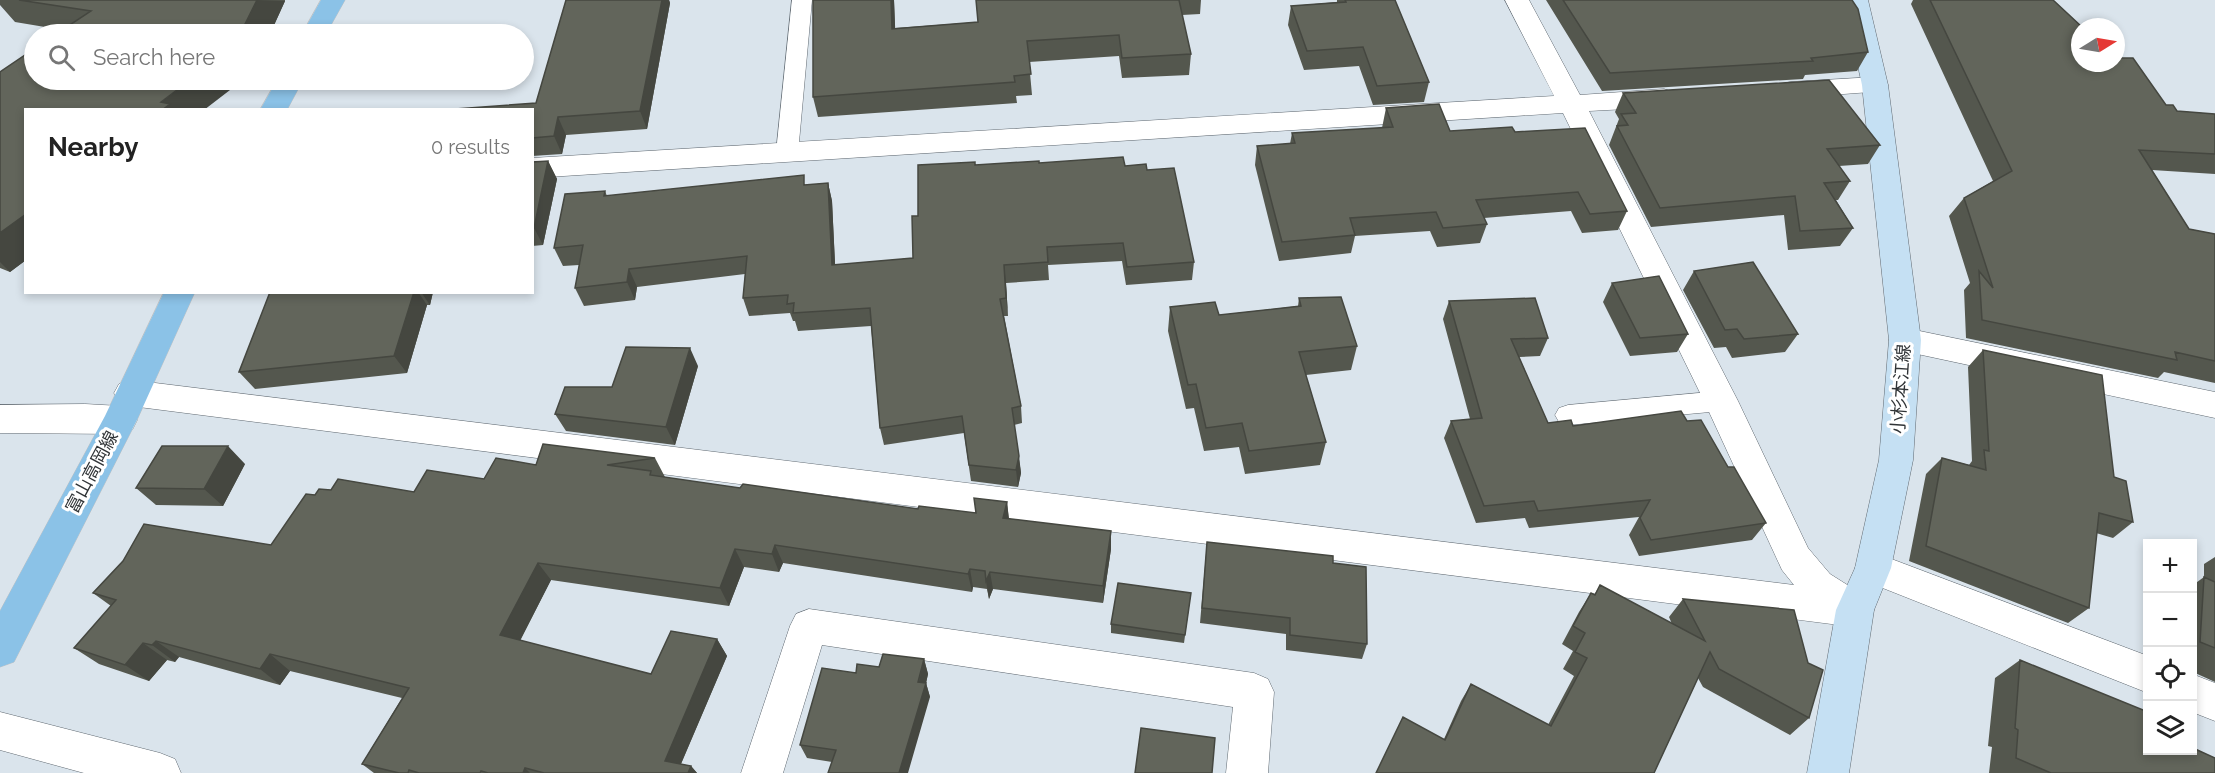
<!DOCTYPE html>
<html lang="en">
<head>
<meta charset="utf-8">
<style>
  body { margin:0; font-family:Raleway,"Noto Sans JP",sans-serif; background:#f6f6f6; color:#222 }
  .controls { position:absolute; right:18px; bottom:18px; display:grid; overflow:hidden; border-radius:0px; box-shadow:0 3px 9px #0003 }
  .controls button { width:54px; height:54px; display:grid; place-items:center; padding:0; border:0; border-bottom:2px solid #e0e0e0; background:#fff; color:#222; font:30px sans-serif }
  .compass { position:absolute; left:2071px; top:18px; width:54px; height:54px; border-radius:50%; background:#fff; box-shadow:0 3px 9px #0003; rotate:79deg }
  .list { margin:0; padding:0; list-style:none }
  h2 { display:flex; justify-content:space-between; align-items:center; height:78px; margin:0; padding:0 24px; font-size:26px }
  h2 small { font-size:20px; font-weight:400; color:#767676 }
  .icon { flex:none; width:33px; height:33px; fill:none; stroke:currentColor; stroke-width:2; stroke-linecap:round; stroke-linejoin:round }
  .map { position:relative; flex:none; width:2215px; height:773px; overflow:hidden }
  .search { position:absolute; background:#fff; box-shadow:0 3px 9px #0003; left:24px; top:24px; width:510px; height:66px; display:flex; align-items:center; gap:15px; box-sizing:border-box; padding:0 21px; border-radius:33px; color:#767676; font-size:22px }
  .panel { position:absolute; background:#fff; box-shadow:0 3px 9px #0003; left:24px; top:108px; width:510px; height:186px; border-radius:0px }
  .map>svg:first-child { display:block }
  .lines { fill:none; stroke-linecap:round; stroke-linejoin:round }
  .service-casing { stroke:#616a72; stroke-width:1 }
  .minor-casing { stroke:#616a72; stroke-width:1 }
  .secondary-casing { stroke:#616a72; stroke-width:1 }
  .primary-casing { stroke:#c1c2c3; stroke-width:1 }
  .service { fill:#fff; fill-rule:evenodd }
  .minor { fill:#fff; fill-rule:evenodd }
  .secondary { fill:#c5e0f3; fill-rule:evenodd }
  .primary { fill:#8bc2e7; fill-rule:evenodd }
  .wall { fill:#54574e }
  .shaded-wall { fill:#454740 }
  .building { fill:#62655b; stroke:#454740; stroke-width:1.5 }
  .labels { text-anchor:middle; stroke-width:6; stroke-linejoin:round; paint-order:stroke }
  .street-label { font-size:18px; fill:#303437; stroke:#fff }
</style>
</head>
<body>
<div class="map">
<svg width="2215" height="773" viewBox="0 0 2215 773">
  <rect width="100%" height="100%" fill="#dae4ec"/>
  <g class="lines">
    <g class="service-casing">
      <path id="service" d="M 792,0 L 812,0 L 798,153 L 795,158 L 787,160 L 779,158 L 776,153 Z
        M 1721,391 L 1730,394 L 1734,401 L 1730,408 L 1721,411 L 1568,425 L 1559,422 L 1555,415 L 1559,408 L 1568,405 Z"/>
    </g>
    <g class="minor-casing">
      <path id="minor" d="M 1505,0 L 1529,0 L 1580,95 L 1664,89 L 1673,92 L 1677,98 L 1673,104 L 1664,107 L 1589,111 L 1738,401 L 1808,548 L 1830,574 L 1868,598 L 1874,610 L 1868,622 L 1855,627 L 131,406 L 119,402 L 114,393 L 119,384 L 131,380 L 1794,585 L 1782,570 L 1704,401 L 1563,113 L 532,178 L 532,158 L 1554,96 Z
        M 1875,77 L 1884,79 L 1888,85 L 1884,91 L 1790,98 L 1781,96 L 1777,90 L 1781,84 L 1790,82 Z
        M 1905,328 L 2215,392 L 2215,418 L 1894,349 L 1889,340 L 1894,331 Z
        M 85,404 L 120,406 L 132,410 L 137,420 L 132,430 L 120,434 L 0,433 L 0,405 Z
        M 1873,552 L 2148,656 L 2148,693 L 1860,579 L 1855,568 L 1860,557 Z
        M 809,609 L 1254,673 L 1268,679 L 1274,692 L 1268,773 L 1226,773 L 1233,707 L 822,645 L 783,773 L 741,773 L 790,626 L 796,614 Z
        M 2192,674 L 2215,683 L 2215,721 L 2192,712 Z
        M 0,712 L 160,753 L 175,759 L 181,773 L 84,773 L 0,750 Z"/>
    </g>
    <g class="secondary-casing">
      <path id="secondary" d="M 1844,0 L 1868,0 L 1888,85 L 1921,340 L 1913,460 L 1891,568 L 1874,610 L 1849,773 L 1807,773 L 1836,610 L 1855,568 L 1879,460 L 1889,340 L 1862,85 Z"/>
    </g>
    <g class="primary-casing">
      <path id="primary" d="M 321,0 L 345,0 L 326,34 L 302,34 Z
        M 277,80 L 303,80 L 287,110 L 260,110 Z
        M 164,292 L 195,292 L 137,420 L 14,662 L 0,667 L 0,611 L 105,416 Z"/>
    </g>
    <use href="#service" class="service"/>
    <use href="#minor" class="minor"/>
    <use href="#secondary" class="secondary"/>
    <use href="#primary" class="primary"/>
  </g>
  <path class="wall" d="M 0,0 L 285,0 L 285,1 L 270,34 L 56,34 L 63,30 L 15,22 L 0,5 Z
    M 566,0 L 669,0 L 670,3 L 647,129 L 566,135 L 562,154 L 532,156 L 532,110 L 536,103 Z
    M 813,0 L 894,0 L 895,28 L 978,22 L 976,0 L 1201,0 L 1200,14 L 1182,15 L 1191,54 L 1189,75 L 1122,78 L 1119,56 L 1029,62 L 1032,95 L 1016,96 L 1017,103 L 818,117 L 813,97 Z
    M 1337,0 L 1395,0 L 1429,82 L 1424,102 L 1373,105 L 1359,66 L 1304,70 L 1288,25 L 1291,6 L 1337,2 Z
    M 1546,0 L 1852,0 L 1868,52 L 1857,71 L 1805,75 L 1803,79 L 1602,91 Z
    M 1913,0 L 2053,0 L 2166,105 L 2177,111 L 2215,114 L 2215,174 L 2152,170 L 2189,229 L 2215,234 L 2215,383 L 2164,372 L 2158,378 L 1966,338 L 1964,290 L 1970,283 L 1949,216 L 1964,198 L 1993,181 L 1911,4 Z
    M 0,72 L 26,110 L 26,260 L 10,272 L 0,268 Z
    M 1623,93 L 1880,145 L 1868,164 L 1839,166 L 1850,181 L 1838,200 L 1836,200 L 1853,228 L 1840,246 L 1788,250 L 1784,215 L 1651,227 L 1609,145 L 1619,119 L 1615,112 Z
    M 1386,108 L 1450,131 L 1515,132 L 1627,211 L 1618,230 L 1582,233 L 1571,211 L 1484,218 L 1487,224 L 1480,243 L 1437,247 L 1430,231 L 1355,236 L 1351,253 L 1279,261 L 1255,165 L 1257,146 L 1290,144 L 1292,133 L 1382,128 Z
    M 548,161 L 557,179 L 543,245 L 532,246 L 532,162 Z
    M 1039,163 L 1125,166 L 1147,170 L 1194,262 L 1192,280 L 1126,285 L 1122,261 L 1048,265 L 1049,280 L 1006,283 L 1008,316 L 1004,316 L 1021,406 L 1022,423 L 1014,425 L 1021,473 L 1018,487 L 971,481 L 964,433 L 884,445 L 880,428 L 871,326 L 798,331 L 795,321 L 793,321 L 790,313 L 749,316 L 743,298 L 745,274 L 637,287 L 635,300 L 584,306 L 575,288 L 579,265 L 563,266 L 554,248 L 605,191 L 607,196 L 807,185 L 828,183 L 832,201 L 835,265 L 913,258 L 918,216 L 975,165 Z
    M 1694,271 L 1798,334 L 1785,352 L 1732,358 L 1726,347 L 1714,348 L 1683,290 Z
    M 1612,283 L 1688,334 L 1677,352 L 1630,356 L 1603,302 Z
    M 270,292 L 433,292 L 430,305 L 427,305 L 407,373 L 255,389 L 239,372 Z
    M 1299,298 L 1357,346 L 1351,370 L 1306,375 L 1326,442 L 1320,465 L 1245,474 L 1239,447 L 1204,451 L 1194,408 L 1186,409 L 1168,331 L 1170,307 L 1219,315 L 1298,306 Z
    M 1449,301 L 1548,338 L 1540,356 L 1519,357 L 1548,423 L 1573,426 L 1687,421 L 1728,467 L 1766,523 L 1752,540 L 1639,556 L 1629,535 L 1639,517 L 1529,528 L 1525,518 L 1476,523 L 1444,438 L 1451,421 L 1470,419 L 1443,319 Z
    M 1983,350 L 2114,477 L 2133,522 L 2113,538 L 2096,533 L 2089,608 L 2068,623 L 1909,561 L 1926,474 L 1942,458 L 1969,465 L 1972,461 L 1968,367 Z
    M 698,366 L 675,445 L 566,431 L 555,414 L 612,387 Z
    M 655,458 L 665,477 L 663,477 L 740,488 L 918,509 L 976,513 L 1007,502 L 1009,519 L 1111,549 L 1103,603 L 993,589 L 989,599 L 987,589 L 973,587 L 972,592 L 783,563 L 779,572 L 744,567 L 729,606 L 551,580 L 520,641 L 651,674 L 717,639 L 727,656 L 681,764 L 691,766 L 697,773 L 374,773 L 362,764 L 402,698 L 290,671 L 280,685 L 179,657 L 175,662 L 167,660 L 149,681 L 99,664 L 74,648 L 111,606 L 93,593 L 271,545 L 315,495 L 331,490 L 414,492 L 484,479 L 536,465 Z
    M 245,464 L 223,506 L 156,505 L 136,488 Z
    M 1207,542 L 1333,563 L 1367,644 L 1362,659 L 1286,650 L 1286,634 L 1200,623 Z
    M 2215,557 L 2215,682 L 2193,672 L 2193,585 L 2204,577 L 2204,564 Z
    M 1600,585 L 1672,624 L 1669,617 L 1683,599 L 1809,718 L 1790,735 L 1703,687 L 1698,678 L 1654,773 L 1444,739 L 1461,701 L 1471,684 L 1548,725 L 1574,676 L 1563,669 L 1573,651 L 1562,644 L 1579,612 L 1591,593 L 1594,595 Z
    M 1191,593 L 1184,643 L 1111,633 L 1111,624 Z
    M 924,659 L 928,674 L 926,683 L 930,697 L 832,762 L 807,758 L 800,745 L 856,673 L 879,667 Z
    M 2020,660 L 2148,750 L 2215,773 L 1989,773 L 1992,747 L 1988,746 L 1995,678 Z"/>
  <path class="shaded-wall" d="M 257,0 L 285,1 L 270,34 L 240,34 Z
    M 662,0 L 669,0 L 670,3 L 647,129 L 640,111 Z
    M 891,0 L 894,0 L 896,49 L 892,29 Z
    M 190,80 L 243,80 L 204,110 L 162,110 L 161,102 Z
    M 558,117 L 566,135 L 562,154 L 554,136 Z
    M 548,161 L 557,179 L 543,245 L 534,228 Z
    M 828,183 L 832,201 L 836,283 L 832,265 Z
    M 26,214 L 26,260 L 10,272 L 0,262 L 0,233 Z
    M 1004,265 L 1006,283 L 1008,316 L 1006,298 Z
    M 629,269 L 637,287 L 635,300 L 627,282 Z
    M 414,292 L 418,292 L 427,305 L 407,373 L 394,356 Z
    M 421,292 L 433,292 L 430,305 Z
    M 690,348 L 698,366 L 675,445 L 666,427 Z
    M 228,446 L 245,464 L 223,506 L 204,489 Z
    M 1019,456 L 1021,473 L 1018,487 L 1016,470 Z
    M 1007,502 L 1009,521 L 1003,518 Z
    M 1111,531 L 1111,549 L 1103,603 L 1103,586 Z
    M 775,545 L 783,563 L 779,572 L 772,554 Z
    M 735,549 L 744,567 L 729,606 L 720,588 Z
    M 538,563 L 551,580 L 514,652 L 500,635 Z
    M 970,569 L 973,587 L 972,592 L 968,574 Z
    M 990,572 L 993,589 L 989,599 L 986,581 Z
    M 717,639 L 727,656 L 677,773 L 665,761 Z
    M 156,641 L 179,657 L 175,662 L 152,645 Z
    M 143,643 L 167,660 L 149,681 L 125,665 Z
    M 270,654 L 290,671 L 280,685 L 260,669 Z
    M 924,659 L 928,674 L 926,683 L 930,697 L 908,773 L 899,773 Z
    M 691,766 L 697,773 L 688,773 Z
    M 525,768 L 530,773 L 523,773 Z"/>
  <path class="building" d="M 19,0 L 257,0 L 240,34 L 56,34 L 91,11 Z
    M 566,0 L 662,0 L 640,111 L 558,117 L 554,136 L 532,138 L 532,110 L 441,110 L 536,103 Z
    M 813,0 L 891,0 L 892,29 L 978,22 L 976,0 L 1179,0 L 1191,54 L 1122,58 L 1119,35 L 1027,41 L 1031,74 L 1014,76 L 1015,82 L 813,97 Z
    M 1345,0 L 1395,0 L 1429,82 L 1377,86 L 1363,47 L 1307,51 L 1291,6 L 1346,2 Z
    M 1563,0 L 1852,0 L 1858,9 L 1868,52 L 1811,58 L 1813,61 L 1610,73 Z
    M 1930,0 L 2053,0 L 2082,27 L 2080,27 L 2080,63 L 2116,63 L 2116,58 L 2133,58 L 2166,105 L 2173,105 L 2177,111 L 2215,114 L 2215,154 L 2139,150 L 2189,229 L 2215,234 L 2215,361 L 2175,352 L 2177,360 L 1982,320 L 1979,271 L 1993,288 L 1964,198 L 2012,171 Z
    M 34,49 L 34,80 L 190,80 L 161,102 L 170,104 L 162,110 L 26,110 L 26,214 L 0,233 L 0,72 Z
    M 1829,80 L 1880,145 L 1827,149 L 1850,181 L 1824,183 L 1853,228 L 1800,231 L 1795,196 L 1660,208 L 1617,126 L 1628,125 L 1621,114 L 1636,113 L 1623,93 Z
    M 1439,104 L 1450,131 L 1512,127 L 1515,132 L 1585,128 L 1627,211 L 1590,214 L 1578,192 L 1476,200 L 1487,224 L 1443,228 L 1436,212 L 1350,218 L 1355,235 L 1282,242 L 1257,146 L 1295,143 L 1292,133 L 1393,127 L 1386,108 Z
    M 1123,157 L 1125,166 L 1146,164 L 1147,170 L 1174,168 L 1194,262 L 1127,267 L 1123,243 L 1047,247 L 1048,262 L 1004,265 L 1006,298 L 1000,299 L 1021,406 L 1012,408 L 1019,456 L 1016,470 L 969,465 L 962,416 L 880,428 L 870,308 L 793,313 L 794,303 L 787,304 L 788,295 L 743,298 L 747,256 L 629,269 L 627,282 L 575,288 L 583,245 L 554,248 L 565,194 L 605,191 L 604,196 L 804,175 L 804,185 L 828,183 L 832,265 L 913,258 L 912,216 L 918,216 L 918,165 L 975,162 L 975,165 L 1039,161 L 1039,163 Z
    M 548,161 L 534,228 L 532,228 L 532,162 Z
    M 1753,262 L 1798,334 L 1744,339 L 1737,329 L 1725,330 L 1694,271 Z
    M 1659,276 L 1688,334 L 1640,338 L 1612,283 Z
    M 270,292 L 414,292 L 394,356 L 239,372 Z
    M 1341,297 L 1357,346 L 1299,352 L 1326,442 L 1249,451 L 1242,423 L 1206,428 L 1196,384 L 1188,385 L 1170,307 L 1215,302 L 1219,315 L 1301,306 L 1299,298 Z
    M 1535,298 L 1548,338 L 1511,339 L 1548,423 L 1571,420 L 1573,426 L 1681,411 L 1687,421 L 1701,420 L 1728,467 L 1734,467 L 1766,523 L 1651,540 L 1640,518 L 1650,500 L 1538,511 L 1534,501 L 1484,506 L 1451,421 L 1482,418 L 1449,301 Z
    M 626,347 L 690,348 L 666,427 L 555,414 L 565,387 L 612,387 Z
    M 1983,350 L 2102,375 L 2114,477 L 2126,481 L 2133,522 L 2099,513 L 2089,608 L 1926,546 L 1942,458 L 1986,470 L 1984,450 L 1989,451 Z
    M 543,444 L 655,458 L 607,465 L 651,471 L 650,475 L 740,488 L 743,484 L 918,509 L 919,506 L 976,513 L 974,498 L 1007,502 L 1003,518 L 1111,531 L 1103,586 L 990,572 L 986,581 L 985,571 L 970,569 L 968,574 L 775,545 L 772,554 L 735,549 L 720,588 L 538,563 L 500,635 L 651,674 L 671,631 L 717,639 L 665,761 L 691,766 L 688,773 L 544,773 L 525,768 L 523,773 L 488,773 L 481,771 L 480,773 L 419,773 L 409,770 L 408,773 L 399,773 L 362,764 L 409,688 L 270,654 L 260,669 L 156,641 L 152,645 L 143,643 L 125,665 L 74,648 L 116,600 L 93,593 L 123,561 L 144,524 L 271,545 L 306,494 L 315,495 L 319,489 L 331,490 L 338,479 L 414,492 L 427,470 L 484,479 L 496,458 L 536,465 Z
    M 162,446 L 228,446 L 204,489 L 136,488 Z
    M 1207,542 L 1333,556 L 1333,563 L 1366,567 L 1367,644 L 1290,635 L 1290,618 L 1202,608 Z
    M 2204,577 L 2215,582 L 2215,648 L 2200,642 Z
    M 1118,583 L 1191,593 L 1185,635 L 1111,624 Z
    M 1600,585 L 1705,641 L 1683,599 L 1794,610 L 1808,663 L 1823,670 L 1809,718 L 1719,669 L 1710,652 L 1654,773 L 1376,773 L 1403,717 L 1445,740 L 1471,684 L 1551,726 L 1587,658 L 1575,652 L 1585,633 L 1573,626 L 1591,593 L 1595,595 Z
    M 883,654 L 924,659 L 918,682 L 926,683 L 899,773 L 828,773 L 836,750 L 800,745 L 822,668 L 856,673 L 857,664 L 879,667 Z
    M 2020,660 L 2148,712 L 2148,750 L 2193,750 L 2193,748 L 2215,758 L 2215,773 L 2051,773 L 2016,758 L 2018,730 L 2015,728 Z
    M 1141,728 L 1215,738 L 1212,773 L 1135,773 Z"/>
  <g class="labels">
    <g class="street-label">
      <text transform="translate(1901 389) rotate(-86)" y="6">小杉本江線</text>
      <text transform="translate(92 472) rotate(-62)" y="6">富山高岡線</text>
    </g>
  </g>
</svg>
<div class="controls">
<button>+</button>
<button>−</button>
<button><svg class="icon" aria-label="locate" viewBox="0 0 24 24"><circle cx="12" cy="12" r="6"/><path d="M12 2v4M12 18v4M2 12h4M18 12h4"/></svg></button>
<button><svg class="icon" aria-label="layers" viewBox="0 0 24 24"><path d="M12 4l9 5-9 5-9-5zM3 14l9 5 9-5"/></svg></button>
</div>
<svg class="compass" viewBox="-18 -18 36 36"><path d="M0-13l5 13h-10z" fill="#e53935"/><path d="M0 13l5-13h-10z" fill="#767676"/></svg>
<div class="search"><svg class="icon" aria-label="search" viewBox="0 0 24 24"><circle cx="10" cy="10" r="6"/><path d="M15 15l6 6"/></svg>Search here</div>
<section class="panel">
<h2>Nearby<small>0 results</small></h2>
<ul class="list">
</ul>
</section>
</div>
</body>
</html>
